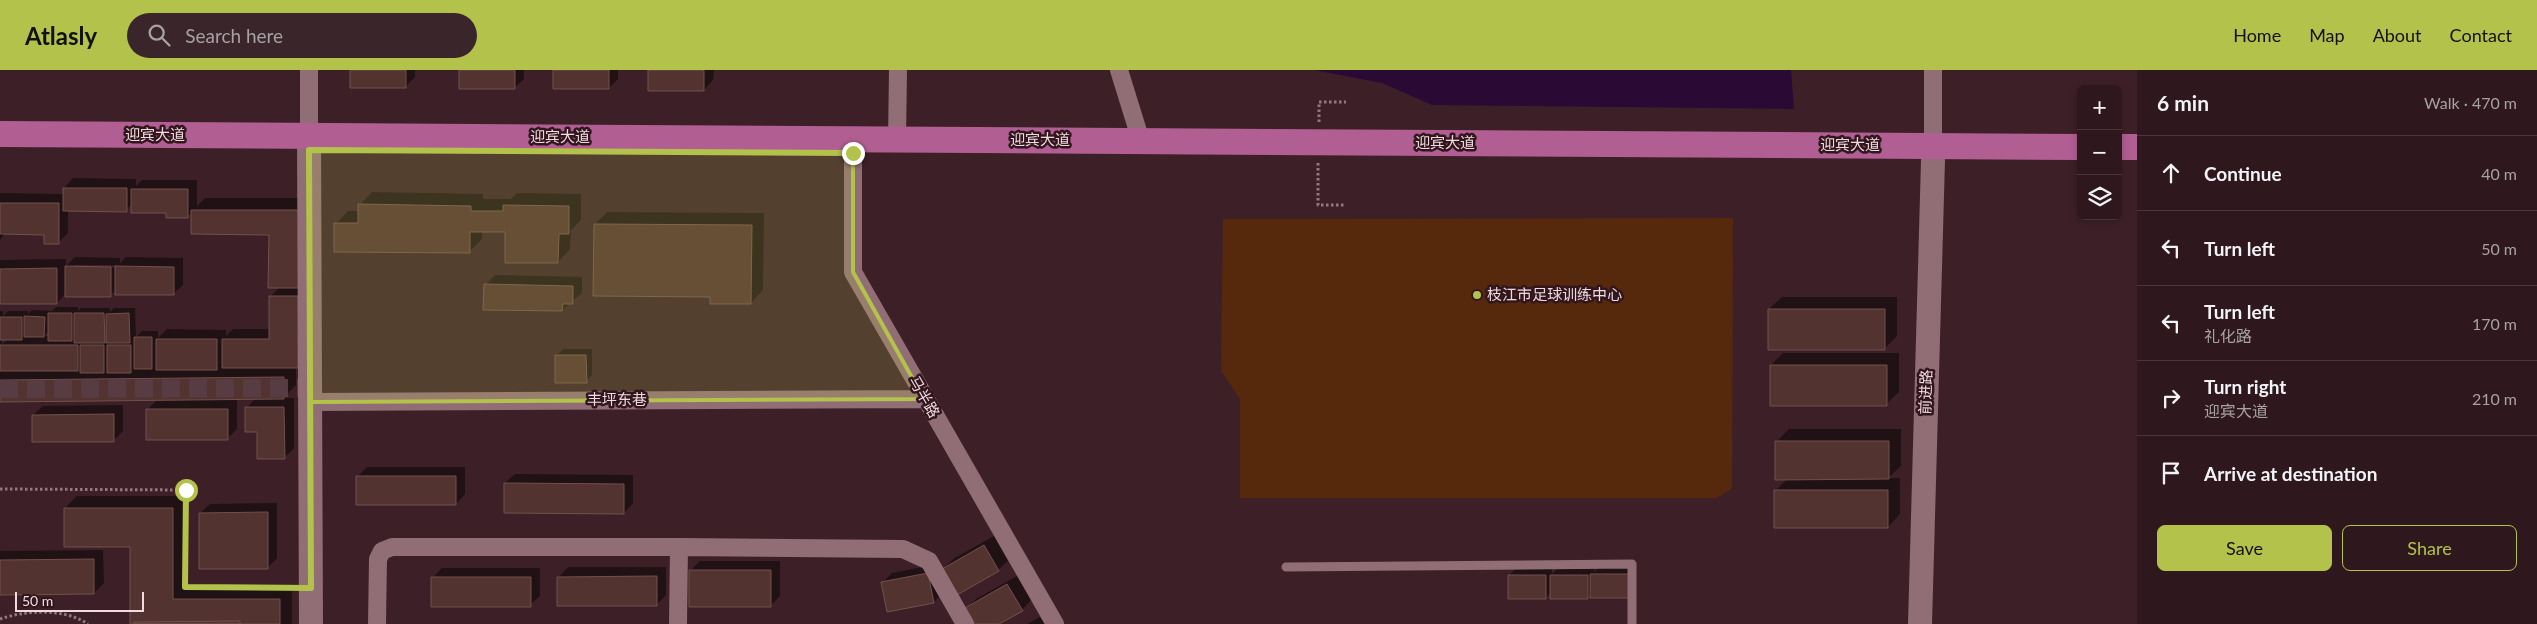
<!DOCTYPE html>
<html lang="en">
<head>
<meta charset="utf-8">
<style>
  body { margin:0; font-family:Lato,"Noto Sans SC",sans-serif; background:#3a252a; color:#f1f3f6 }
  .controls { position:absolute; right:15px; top:15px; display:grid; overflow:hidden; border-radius:8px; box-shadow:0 2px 8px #0003 }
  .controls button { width:45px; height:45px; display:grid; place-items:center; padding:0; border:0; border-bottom:1px solid #49373b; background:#2e181d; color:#f1f3f6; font:25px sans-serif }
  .scale { position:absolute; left:15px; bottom:12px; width:129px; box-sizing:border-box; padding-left:5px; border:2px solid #efdadf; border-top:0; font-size:14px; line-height:18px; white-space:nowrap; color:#efdadf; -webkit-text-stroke:4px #32161e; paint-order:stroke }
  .stop { position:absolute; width:15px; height:15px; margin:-11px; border:4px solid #b3c24b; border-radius:50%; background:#fff }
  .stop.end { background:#b3c24b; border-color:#fff; box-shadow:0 1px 5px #0008 }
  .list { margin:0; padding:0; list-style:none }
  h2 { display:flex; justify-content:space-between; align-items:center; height:65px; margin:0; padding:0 20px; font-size:21px }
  h2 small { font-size:16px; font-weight:400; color:#a7a0a4 }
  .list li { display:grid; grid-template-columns:32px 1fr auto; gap:15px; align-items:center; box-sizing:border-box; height:75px; padding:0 20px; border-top:1px solid #49373b }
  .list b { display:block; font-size:19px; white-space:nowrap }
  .list p { margin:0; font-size:16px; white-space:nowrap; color:#a7a0a4 }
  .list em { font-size:16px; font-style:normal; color:#a7a0a4 }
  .actions { display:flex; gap:10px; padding:15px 20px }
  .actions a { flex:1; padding:11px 0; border:1px solid #b3c24b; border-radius:8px; text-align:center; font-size:18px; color:#b3c24b }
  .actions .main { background:#b3c24b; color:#111 }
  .icon { flex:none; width:28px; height:28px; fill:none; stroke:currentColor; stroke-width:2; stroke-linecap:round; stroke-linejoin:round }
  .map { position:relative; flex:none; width:2137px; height:554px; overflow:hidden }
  header { display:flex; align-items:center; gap:30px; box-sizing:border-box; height:70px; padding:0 25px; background:#b3c24b; color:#111 }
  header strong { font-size:24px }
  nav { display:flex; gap:28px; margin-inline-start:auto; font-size:18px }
  .search { width:350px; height:45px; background:#3a252a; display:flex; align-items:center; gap:12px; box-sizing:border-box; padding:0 18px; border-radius:28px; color:#a7a0a4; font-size:19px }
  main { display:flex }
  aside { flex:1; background:#2e181d }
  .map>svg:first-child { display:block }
  .green { fill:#56280c }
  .water { fill:#2a0934 }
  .shadow { fill:#0007; fill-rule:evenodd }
  .building { fill:#533330; stroke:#72504c }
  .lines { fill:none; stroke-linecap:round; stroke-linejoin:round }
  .street-tunnel { stroke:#583c43; stroke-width:18; stroke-dasharray:18 9; stroke-linecap:butt }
  .path { stroke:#92797f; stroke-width:3; stroke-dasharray:2.5 2.5; stroke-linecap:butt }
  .lane { stroke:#916d75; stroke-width:9 }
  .street { stroke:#916d75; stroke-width:18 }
  .secondary { stroke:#916d75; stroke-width:24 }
  .primary { stroke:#b15f92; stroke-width:26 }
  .route { stroke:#b3c24b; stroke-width:6 }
  .marked { fill:#b3c24b; fill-opacity:0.2; stroke:#b3c24b; stroke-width:4; stroke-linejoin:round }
  .poi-dot { fill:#b3c24b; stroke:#32161e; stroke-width:2 }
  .labels { text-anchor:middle; stroke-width:5; stroke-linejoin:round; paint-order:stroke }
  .street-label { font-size:15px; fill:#efdadf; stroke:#32161e }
  .poi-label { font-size:15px; fill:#efdadf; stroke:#32161e; text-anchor:start }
</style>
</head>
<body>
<header>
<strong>Atlasly</strong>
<div class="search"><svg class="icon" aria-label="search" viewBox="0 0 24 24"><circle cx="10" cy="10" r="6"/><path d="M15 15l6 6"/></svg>Search here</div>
<nav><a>Home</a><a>Map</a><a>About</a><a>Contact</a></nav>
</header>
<main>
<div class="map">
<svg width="2137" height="554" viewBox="0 0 2137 554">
  <rect width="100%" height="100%" fill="#3d2027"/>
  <path class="green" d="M 1733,148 L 1732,419 L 1716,428 L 1240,428 L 1240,329 L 1221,301 L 1223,149 Z"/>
  <path class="water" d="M 1314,0 L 1791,0 L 1794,39 L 1432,35 L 1382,13 Z"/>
  <path class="shadow" d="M 351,0 L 415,0 L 415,7 L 405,17 Z
    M 460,0 L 524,0 L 524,9 L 514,18 Z
    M 555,0 L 618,0 L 618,9 L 609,18 Z
    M 650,0 L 714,0 L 713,10 L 704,20 Z
    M 73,108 L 136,109 L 136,116 L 142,110 L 197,110 L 197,136 L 205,128 L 311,128 L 307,287 L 296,297 L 296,315 L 283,328 L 294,328 L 294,378 L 284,388 L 258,360 L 246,338 L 256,328 L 237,328 L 237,359 L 228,368 L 147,340 L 158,329 L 0,330 L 0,241 L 3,241 L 3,246 L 8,241 L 28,241 L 28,244 L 32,240 L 52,241 L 56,237 L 78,237 L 78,241 L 81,238 L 110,238 L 110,242 L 114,238 L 135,238 L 136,267 L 142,261 L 158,261 L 158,268 L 167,259 L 226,260 L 226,266 L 233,259 L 270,259 L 270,227 L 280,217 L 270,163 L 192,142 L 187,147 L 132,134 L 126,140 L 68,140 L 68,163 L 58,173 L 45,163 L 5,163 L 0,170 L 0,123 L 64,124 L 64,118 ZM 49,261 L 49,266 L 44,266 ZM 2,269 L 8,269 L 2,274 Z
    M 372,122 L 483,124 L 483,129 L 511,129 L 517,123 L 581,124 L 581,150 L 571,160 L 570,179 L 558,192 L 506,161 L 482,161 L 482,169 L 470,181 L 336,154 L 348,141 L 359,141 L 360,135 Z
    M 607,142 L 764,143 L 763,220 L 751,233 L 712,225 L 595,154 Z
    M 75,187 L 120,188 L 120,193 L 126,187 L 183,188 L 183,215 L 173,224 L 116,220 L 110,226 L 66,223 L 57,233 L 0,233 L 0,190 L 66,189 L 66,196 ZM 74,195 L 117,195 L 117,198 L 74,197 Z
    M 495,205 L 582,207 L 582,223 L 562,240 L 485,215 Z
    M 1782,227 L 1897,227 L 1897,266 L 1885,278 L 1769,239 Z
    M 563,279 L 592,279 L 592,305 L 586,312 L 556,286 Z
    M 1783,283 L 1899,283 L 1899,322 L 1886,334 L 1771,295 Z
    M 123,335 L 123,361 L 113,371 L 33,345 L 43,336 Z
    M 1789,359 L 1901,359 L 1901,396 L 1888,408 L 1900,408 L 1900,444 L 1888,457 L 1776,420 L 1788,408 L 1776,372 Z
    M 367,397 L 465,397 L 465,424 L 456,434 L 357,407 Z
    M 515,404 L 633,405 L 633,433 L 624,443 L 505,413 Z
    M 77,426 L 185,426 L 185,517 L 292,517 L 292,554 L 131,554 L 131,476 L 65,438 Z
    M 277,433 L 277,488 L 268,497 L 200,443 L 210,434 Z
    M 994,466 L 1008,491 L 998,500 L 943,499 L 953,489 Z
    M 103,480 L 104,513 L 94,523 L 0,523 L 0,481 Z
    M 700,491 L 780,491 L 780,526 L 770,536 L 690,501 Z
    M 938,494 L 943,522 L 934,532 L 882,513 L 892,503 Z
    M 568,497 L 666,497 L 666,525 L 657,534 L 559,507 Z
    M 442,498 L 540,498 L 540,526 L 530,535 L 432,508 Z
    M 1598,498 L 1635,498 L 1628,527 L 1592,523 L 1587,528 L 1551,522 L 1546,528 L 1509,506 L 1515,499 L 1552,499 L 1552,504 L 1557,499 L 1594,499 L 1594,502 Z
    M 1017,506 L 1031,530 L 1022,540 L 997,554 L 976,554 L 967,538 L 976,529 Z
    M 1040,547 L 1044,554 L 1027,554 Z"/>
  <path class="building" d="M 350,0 L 406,0 L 406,18 L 350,18 Z
    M 459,0 L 515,0 L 515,19 L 459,19 Z
    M 553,0 L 609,0 L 609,19 L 553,19 Z
    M 648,0 L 704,0 L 704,21 L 648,21 Z
    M 63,118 L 127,118 L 127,142 L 63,141 Z
    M 131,119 L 188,119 L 188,148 L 166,148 L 166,143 L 131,143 Z
    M 0,133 L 59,133 L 59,174 L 44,174 L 44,165 L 0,164 Z
    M 358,134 L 471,136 L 471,141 L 503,141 L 503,135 L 569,136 L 569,164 L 559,164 L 558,193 L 505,193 L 505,162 L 470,162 L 470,183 L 334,182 L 334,153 L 358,153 Z
    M 191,140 L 299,140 L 299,218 L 268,218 L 269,165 L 191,164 Z
    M 594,154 L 752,155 L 751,234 L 710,234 L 710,227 L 593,226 Z
    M 65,196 L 111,197 L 111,227 L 65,227 Z
    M 115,196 L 174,197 L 174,225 L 115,225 Z
    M 57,198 L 57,234 L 0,234 L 0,199 Z
    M 484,214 L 573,216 L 573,234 L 563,234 L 562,241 L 483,240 Z
    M 269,226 L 298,226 L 298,298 L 222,298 L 222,269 L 269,269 Z
    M 1768,239 L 1885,239 L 1885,280 L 1768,280 Z
    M 48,243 L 72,243 L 72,271 L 48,271 Z
    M 74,243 L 104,243 L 105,273 L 74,273 Z
    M 129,243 L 130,273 L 106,273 L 106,244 Z
    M 24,246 L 45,247 L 44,267 L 24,267 Z
    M 0,247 L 22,247 L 22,270 L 0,270 Z
    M 134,267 L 152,267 L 152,299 L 134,299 Z
    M 156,269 L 217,269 L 217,300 L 156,300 Z
    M 0,275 L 78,275 L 78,301 L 0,301 Z
    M 80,275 L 104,275 L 104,303 L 80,303 Z
    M 107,275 L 131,275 L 131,303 L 107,303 Z
    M 555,285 L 586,285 L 587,313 L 555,313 Z
    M 1770,295 L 1887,295 L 1887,336 L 1770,336 Z
    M 284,307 L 284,329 L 0,332 L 0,310 Z
    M 245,337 L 284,337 L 285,389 L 257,389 L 257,362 L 245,362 Z
    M 146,339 L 228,339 L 228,370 L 146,370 Z
    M 114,344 L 114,372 L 32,372 L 32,345 Z
    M 1775,371 L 1889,371 L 1889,409 L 1775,410 Z
    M 356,406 L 456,406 L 456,435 L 356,435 Z
    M 504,413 L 624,414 L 624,444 L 504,443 Z
    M 1774,420 L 1888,420 L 1888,458 L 1774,458 Z
    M 64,438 L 173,438 L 173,529 L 280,529 L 280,554 L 130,554 L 130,477 L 64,477 Z
    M 268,442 L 268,499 L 199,499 L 199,443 Z
    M 984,475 L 999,501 L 957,525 L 942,499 Z
    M 94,489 L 94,524 L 0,525 L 0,490 Z
    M 689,500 L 771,500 L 771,537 L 689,537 Z
    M 928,503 L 934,533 L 887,542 L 881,512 Z
    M 1590,504 L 1629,504 L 1629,528 L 1590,528 Z
    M 1508,505 L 1546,505 L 1546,529 L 1508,529 Z
    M 1550,505 L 1588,505 L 1588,529 L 1550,529 Z
    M 657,506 L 657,536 L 557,536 L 557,507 Z
    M 431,507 L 531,507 L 531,537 L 431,537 Z
    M 1007,514 L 1023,541 L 999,554 L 974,554 L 965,538 Z
    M 240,551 L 240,554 L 134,554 L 134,552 Z"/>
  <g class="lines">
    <path class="street-tunnel" d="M 0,319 L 310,318"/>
    <path class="path" d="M 1319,52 L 1319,32 L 1346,32
      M 1318,93 L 1318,135 L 1345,135
      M 0,419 L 186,420 L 185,517 L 292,518
      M 0,549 C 27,540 64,538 88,554"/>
    <path class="lane" d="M 1286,497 L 1632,494 L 1632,554"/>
    <path class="street" d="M 309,0 L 309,66
      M 1119,0 L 1141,71
      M 897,69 L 898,0
      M 853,83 L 853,202 L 1055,554
      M 1933,87 L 1933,0
      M 310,332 L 924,329
      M 679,477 L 903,479 L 929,491 L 965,554
      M 377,554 L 378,489 L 382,481 L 392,477 L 679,477 L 678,554"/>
    <path class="secondary" d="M 309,66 L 311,554
      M 1920,554 L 1933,90"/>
    <path class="primary" d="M 0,64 L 2081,77
      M 2118,77 L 2137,77"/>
  </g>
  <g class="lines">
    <path class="route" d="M 186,420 L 185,517 L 311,518 L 309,80 L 853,83"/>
  </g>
  <path class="marked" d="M 309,80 L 853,83 L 853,202 L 924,329 L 310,332 Z"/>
  <circle class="poi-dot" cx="1477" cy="225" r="5"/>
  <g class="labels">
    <g class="street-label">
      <text x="155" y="70">迎宾大道</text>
      <text x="560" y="72">迎宾大道</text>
      <text x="1040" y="75">迎宾大道</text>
      <text x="1445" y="78">迎宾大道</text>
      <text x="1850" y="80">迎宾大道</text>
      <text transform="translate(1926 322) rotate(-88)" y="5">前进路</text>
      <text transform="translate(924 327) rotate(60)" y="5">马半路</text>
      <text x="617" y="335">丰坪东巷</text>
    </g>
    <g class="poi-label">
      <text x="1487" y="230">枝江市足球训练中心</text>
    </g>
  </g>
</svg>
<div class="controls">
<button>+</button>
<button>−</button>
<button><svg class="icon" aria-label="layers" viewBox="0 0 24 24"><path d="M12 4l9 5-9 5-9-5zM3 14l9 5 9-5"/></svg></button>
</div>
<div class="scale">50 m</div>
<div class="stop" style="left:186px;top:420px"></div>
<div class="stop end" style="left:853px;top:83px"></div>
</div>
<aside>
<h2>6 min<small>Walk · 470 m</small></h2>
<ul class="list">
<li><svg class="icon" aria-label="ahead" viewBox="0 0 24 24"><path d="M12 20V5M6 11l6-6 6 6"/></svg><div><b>Continue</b></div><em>40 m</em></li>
<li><svg class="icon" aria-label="left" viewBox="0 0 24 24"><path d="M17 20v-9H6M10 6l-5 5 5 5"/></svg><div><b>Turn left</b></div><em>50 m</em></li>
<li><svg class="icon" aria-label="left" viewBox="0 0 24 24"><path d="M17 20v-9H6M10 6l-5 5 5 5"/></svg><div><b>Turn left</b><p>礼化路</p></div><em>170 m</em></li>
<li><svg class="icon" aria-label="right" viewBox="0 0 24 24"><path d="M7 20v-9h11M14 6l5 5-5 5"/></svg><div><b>Turn right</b><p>迎宾大道</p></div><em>210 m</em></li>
<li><svg class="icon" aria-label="arrive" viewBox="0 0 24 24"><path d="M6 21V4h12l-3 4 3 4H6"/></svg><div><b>Arrive at destination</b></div></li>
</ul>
<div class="actions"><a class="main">Save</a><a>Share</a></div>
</aside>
</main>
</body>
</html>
